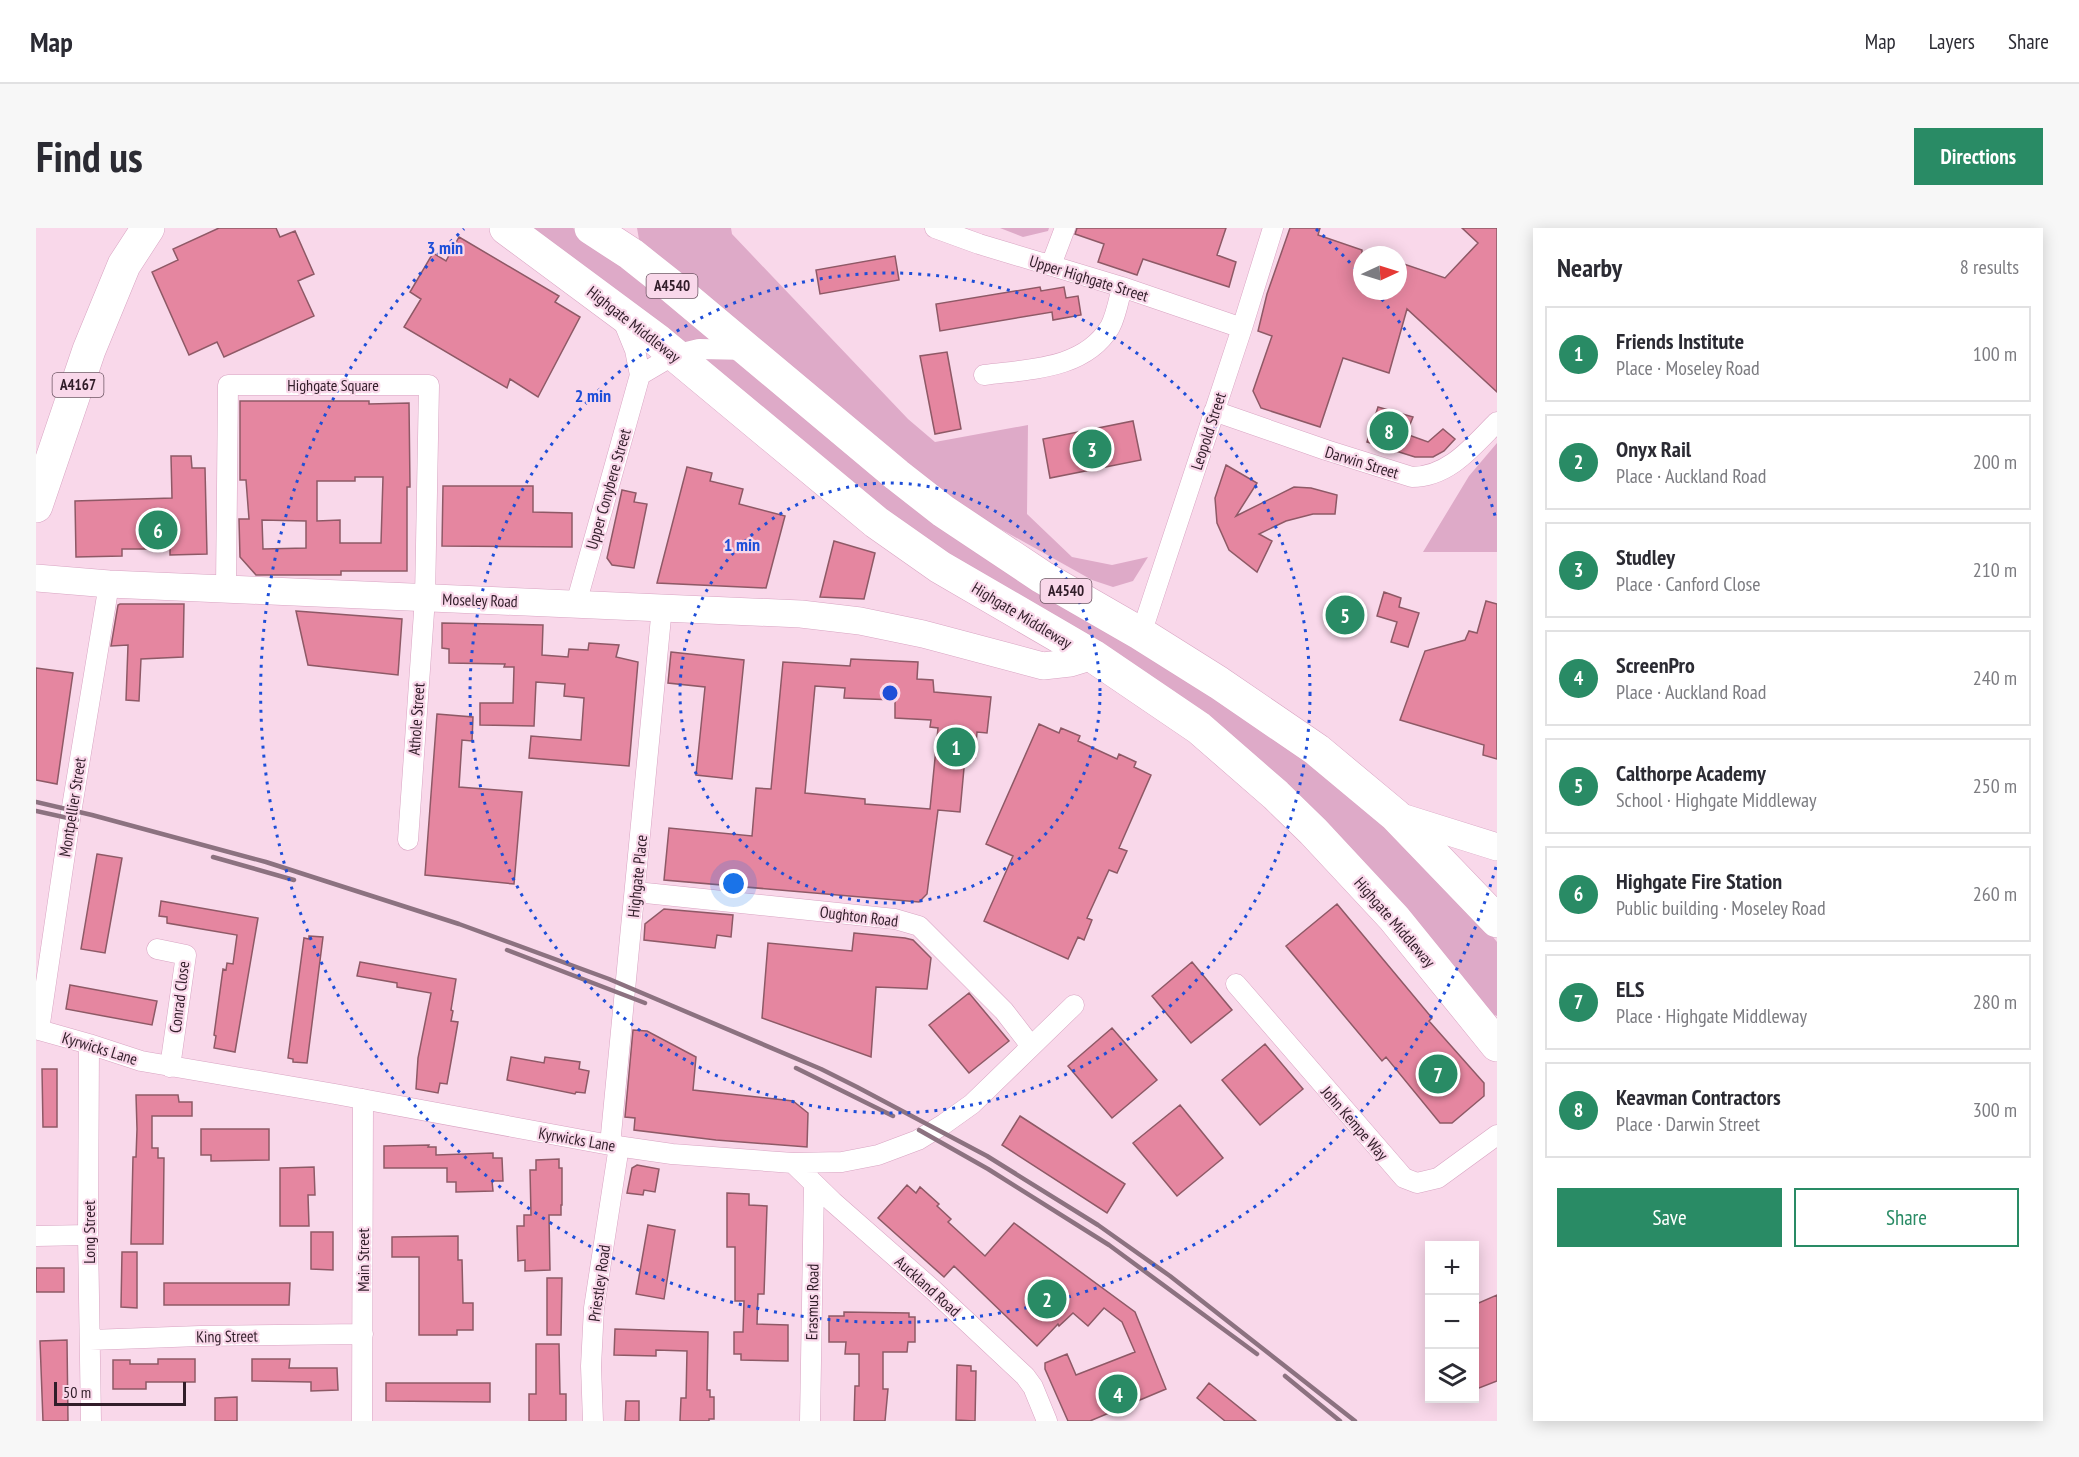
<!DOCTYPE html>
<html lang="en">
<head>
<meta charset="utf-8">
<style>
  body { margin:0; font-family:"PT Sans Narrow",sans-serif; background:#f7f7f7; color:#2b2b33 }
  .controls { position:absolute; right:18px; bottom:18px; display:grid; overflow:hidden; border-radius:0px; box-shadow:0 3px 15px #0003 }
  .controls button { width:54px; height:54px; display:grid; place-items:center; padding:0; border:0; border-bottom:2px solid #e1e1e2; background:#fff; color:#2b2b33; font:30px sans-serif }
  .compass { position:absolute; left:1317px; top:18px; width:54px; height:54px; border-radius:50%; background:#fff; box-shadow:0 3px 15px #0003; rotate:86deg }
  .scale { position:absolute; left:18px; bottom:15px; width:132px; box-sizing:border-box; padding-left:6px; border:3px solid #311d29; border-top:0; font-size:16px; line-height:21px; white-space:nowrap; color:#311d29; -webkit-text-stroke:4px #f9d8ea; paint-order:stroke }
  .you { position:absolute; left:698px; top:656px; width:21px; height:21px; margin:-15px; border:4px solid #fff; border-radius:50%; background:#1a73e8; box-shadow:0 0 0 9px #1a73e833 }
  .badge { display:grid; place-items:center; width:39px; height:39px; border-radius:50%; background:#298b65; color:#fff; font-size:20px; font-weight:700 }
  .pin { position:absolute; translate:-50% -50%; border:3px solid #fff; box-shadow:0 2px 6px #0006 }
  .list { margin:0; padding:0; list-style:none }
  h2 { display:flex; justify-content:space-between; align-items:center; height:78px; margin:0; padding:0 24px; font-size:26px }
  h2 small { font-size:20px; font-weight:400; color:#7c7c81 }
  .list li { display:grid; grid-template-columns:39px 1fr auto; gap:18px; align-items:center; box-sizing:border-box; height:96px; margin:0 12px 12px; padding:0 12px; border:2px solid #e1e1e2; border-radius:0px }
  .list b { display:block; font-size:22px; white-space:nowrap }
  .list p { margin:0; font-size:20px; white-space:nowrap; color:#7c7c81 }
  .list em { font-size:20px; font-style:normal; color:#7c7c81 }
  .actions { display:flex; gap:12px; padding:18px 24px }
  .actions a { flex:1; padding:14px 0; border:2px solid #298b65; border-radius:0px; text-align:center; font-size:21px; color:#298b65 }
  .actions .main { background:#298b65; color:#fff }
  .icon { flex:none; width:33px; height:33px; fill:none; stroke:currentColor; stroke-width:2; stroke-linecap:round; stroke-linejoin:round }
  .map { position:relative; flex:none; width:1461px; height:1193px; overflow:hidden; border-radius:0px }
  header { display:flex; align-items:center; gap:36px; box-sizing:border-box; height:84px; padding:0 30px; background:#fff; border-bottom:2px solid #e1e1e2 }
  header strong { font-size:28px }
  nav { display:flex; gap:33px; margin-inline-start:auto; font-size:21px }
  .intro { display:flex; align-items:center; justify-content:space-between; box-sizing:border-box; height:144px; padding:0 36px }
  h1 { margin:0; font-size:42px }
  .button { padding:15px 27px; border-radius:0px; background:#298b65; color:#fff; font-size:21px; font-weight:700 }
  main { display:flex; gap:36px; padding:0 36px }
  aside { flex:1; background:#fff; border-radius:0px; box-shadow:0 3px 15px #0003 }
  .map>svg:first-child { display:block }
  .green { fill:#deaac8 }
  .building { fill:#e586a0; stroke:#8e5966; stroke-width:1.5; fill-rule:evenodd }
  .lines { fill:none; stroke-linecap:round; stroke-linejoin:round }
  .street-casing { stroke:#d8a4c2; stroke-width:21 }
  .secondary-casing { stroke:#d8a4c2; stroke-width:28 }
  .highway-casing { stroke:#d8a4c2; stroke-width:34 }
  .street { stroke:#fff; stroke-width:20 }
  .secondary { stroke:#fff; stroke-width:27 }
  .highway { stroke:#fff; stroke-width:33 }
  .rail { stroke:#8c7280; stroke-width:4.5 }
  .ring { fill:none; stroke:#1d4ed8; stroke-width:3; stroke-dasharray:3 6 }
  .labels { text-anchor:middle; stroke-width:4.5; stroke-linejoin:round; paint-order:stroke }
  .shield { fill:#f9d8ea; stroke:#6d5563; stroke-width:1.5 }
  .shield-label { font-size:15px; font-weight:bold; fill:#311d29 }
  .street-label { font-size:16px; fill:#311d29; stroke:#f9d8ea }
  .centre { fill:#1d4ed8; stroke:#f9d8ea; stroke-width:3 }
  .ring-label { font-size:18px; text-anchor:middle; font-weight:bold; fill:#1d4ed8; stroke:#f9d8ea; stroke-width:4.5; stroke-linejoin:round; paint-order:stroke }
</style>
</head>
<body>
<header>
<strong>Map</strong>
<nav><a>Map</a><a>Layers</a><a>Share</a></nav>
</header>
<div class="intro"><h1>Find us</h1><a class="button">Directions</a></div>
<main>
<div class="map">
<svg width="1461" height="1193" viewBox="0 0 1461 1193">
  <rect width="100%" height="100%" fill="#f9d8ea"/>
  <path class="green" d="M 479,0 L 537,0 L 607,51 L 684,115 L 642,117 Z
    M 601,0 L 695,0 L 696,6 L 872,191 L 899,214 L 992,197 L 991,286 L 1036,329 L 1076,337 L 1112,329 L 1097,353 L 1077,359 L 1056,352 L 909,270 L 604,17 Z
    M 964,0 L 1013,0 L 1012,3 L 987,9 Z
    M 690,128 L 715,142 L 1290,541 L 1427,672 L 1461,714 L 1461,788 L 1453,785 L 1269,581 L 884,314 L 662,132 Z
    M 1461,215 L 1461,324 L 1387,324 L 1433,248 Z"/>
  <path class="building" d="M 183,0 L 240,0 L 244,9 L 259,3 L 278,46 L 262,53 L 278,88 L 188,129 L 181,114 L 153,127 L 116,44 L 142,32 L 137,21 Z
    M 1041,0 L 1190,0 L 1181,27 L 1200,34 L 1193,59 L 1107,31 L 1101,47 L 1062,34 L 1068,16 L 1039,6 Z
    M 1254,0 L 1284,0 L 1282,7 L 1326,22 L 1326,63 L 1362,63 L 1362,34 L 1409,50 L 1442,15 L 1426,0 L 1461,0 L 1461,164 L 1371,81 L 1353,145 L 1307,130 L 1284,199 L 1225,180 L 1217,163 L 1236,108 L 1222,103 L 1231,66 Z
    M 423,9 L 523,68 L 519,74 L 544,89 L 502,169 L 474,151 L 471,160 L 368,99 L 385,71 L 374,64 L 397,25 L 410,33 Z
    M 859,28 L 863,52 L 784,66 L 780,42 Z
    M 1004,59 L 1005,63 L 1028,59 L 1030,70 L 1042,68 L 1045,87 L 1017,92 L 1016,84 L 904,103 L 900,76 Z
    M 911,124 L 925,201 L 899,206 L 884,128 Z
    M 204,173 L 333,173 L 333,176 L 373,175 L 374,259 L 371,259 L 371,343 L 305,343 L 305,347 L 220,347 L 204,329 L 203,291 L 213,291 L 210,252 L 204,252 ZM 319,249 L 347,249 L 345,315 L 304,315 L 304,292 L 281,293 L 281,253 L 319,253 ZM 226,292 L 270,293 L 270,320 L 227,321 Z
    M 1342,179 L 1377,189 L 1370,206 L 1392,214 L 1407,201 L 1419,211 L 1408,223 L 1397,229 L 1379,229 L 1331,214 Z
    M 1097,193 L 1105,232 L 1014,250 L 1007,211 Z
    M 135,228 L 155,228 L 156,240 L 169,240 L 171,326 L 134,327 L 134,321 L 86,321 L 86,328 L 40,329 L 39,273 L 136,270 Z
    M 1190,237 L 1221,255 L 1200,288 L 1258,259 L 1275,260 L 1301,267 L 1299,286 L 1277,286 L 1250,293 L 1223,306 L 1236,313 L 1221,344 L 1193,322 L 1181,295 L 1179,270 Z
    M 651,239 L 676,245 L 674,253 L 707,261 L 703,276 L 749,288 L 730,360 L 621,355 Z
    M 407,258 L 497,258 L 497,284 L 536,285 L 536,319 L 406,318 Z
    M 586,262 L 600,265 L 598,274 L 611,276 L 598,340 L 576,337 L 571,330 Z
    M 798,313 L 839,325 L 828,371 L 784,369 Z
    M 1348,364 L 1365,370 L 1363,379 L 1383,385 L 1372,419 L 1355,414 L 1361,394 L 1341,388 Z
    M 1450,373 L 1461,376 L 1461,531 L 1447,527 L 1448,517 L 1364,492 L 1389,423 L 1429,412 L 1433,403 L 1441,405 Z
    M 84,376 L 148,376 L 147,429 L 105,431 L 103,473 L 90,472 L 92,417 L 75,418 L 82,377 Z
    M 260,383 L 366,391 L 362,447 L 272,437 Z
    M 406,395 L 507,397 L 506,427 L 532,429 L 533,421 L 552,422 L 553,415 L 583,417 L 580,429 L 602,434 L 593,538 L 493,530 L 495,508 L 545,512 L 548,470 L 528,468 L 529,456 L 500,454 L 498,498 L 444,497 L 444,475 L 477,475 L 478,439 L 468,439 L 469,436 L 413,435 L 413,421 L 406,420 Z
    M 635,424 L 708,432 L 696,551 L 660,547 L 669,459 L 632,455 Z
    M 815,431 L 882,434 L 881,451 L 897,452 L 898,464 L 955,469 L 951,505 L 941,504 L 939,530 L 929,529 L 924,584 L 902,582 L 891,666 L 883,674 L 628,652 L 633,600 L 716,608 L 720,560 L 735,561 L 747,434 L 814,438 ZM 779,458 L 809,460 L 808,470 L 859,472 L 859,490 L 895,492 L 894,499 L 902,500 L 894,581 L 829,576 L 829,571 L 769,565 Z
    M 0,440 L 37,445 L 21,556 L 0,552 Z
    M 401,486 L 437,489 L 436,513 L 426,512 L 423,559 L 486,564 L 478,656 L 389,647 Z
    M 1003,496 L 1023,505 L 1025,500 L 1044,508 L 1042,513 L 1081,531 L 1083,526 L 1100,534 L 1098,539 L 1115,547 L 1083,620 L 1091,623 L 1081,645 L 1073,642 L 1051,690 L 1056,692 L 1048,712 L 1042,709 L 1032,731 L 948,693 L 977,628 L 950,616 Z
    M 61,626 L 86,630 L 69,725 L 45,721 Z
    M 125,673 L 222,690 L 199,824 L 178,820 L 180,808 L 178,807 L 187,741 L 190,742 L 191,735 L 197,736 L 201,707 L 131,695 L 131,689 L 123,688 Z
    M 1301,676 L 1396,790 L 1393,793 L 1448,855 L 1448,868 L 1416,895 L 1404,895 L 1350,829 L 1346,833 L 1250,718 Z
    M 628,681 L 697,687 L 695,709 L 681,707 L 679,720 L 608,712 L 609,696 Z
    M 818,705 L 869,710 L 877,712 L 895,730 L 891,761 L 840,759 L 835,829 L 726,790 L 732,715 L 816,723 Z
    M 273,708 L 287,709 L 271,835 L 257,834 L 257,831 L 252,830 L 268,710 L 273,711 Z
    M 324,734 L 420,751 L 415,782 L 417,783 L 415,793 L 422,794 L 418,817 L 411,856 L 404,855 L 402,865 L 380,861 L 382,830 L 395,765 L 361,759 L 361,755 L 321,748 Z
    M 1156,734 L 1196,782 L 1155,815 L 1116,768 Z
    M 34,757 L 121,773 L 116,797 L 30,781 Z
    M 933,765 L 973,813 L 933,845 L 893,797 Z
    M 1076,800 L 1121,852 L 1076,890 L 1032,838 Z
    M 597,802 L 611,803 L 660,829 L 657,862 L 757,873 L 772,885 L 771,919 L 680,912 L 598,902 L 599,890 L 589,889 Z
    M 1229,816 L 1267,861 L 1224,897 L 1186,852 Z
    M 475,829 L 508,835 L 509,829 L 544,834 L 543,841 L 553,843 L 549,865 L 540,864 L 539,866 L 471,852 Z
    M 6,841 L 21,841 L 21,899 L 7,899 Z
    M 100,867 L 142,867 L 143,874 L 156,874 L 156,888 L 116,888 L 116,920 L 122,920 L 122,930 L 128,930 L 127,1016 L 95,1016 L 97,929 L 100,929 L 101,901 Z
    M 1144,877 L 1187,930 L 1141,968 L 1097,915 Z
    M 984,888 L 1089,956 L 1071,985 L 966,917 Z
    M 165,901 L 233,901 L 233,932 L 175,933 L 175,927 L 165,927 Z
    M 393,917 L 392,919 L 400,919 L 400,927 L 457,925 L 457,930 L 466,930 L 467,953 L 456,953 L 457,963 L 420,964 L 420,954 L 411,954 L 411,940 L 348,940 L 348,918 Z
    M 523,931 L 523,940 L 526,940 L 526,977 L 525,977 L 525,987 L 513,987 L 514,1042 L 489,1043 L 489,1032 L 482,1033 L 481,998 L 488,998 L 488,987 L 495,987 L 494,942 L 500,942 L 500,932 Z
    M 601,937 L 623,941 L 619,964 L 608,962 L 607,967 L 591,965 L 596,940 Z
    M 278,939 L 279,967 L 272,967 L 273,998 L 244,998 L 244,940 Z
    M 871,957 L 880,965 L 884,959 L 903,976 L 901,978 L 915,991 L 912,994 L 949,1028 L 978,995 L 1099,1084 L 1130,1161 L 1054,1193 L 1032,1193 L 1009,1141 L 1009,1135 L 1031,1126 L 1040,1147 L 1099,1124 L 1086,1094 L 1068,1080 L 1052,1098 L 1037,1085 L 1023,1098 L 1022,1096 L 1001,1118 L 918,1038 L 908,1049 L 842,990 Z
    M 691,965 L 713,966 L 713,977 L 731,978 L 728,1066 L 722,1066 L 721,1096 L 752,1097 L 752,1133 L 705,1132 L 705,1126 L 698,1126 L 698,1104 L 707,1104 L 708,1073 L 699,1073 L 699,1019 L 691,1019 Z
    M 612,997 L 639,1002 L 628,1071 L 600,1066 Z
    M 275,1004 L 297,1004 L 297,1042 L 275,1041 Z
    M 422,1008 L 422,1032 L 426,1032 L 427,1075 L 437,1075 L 437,1102 L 421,1102 L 421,1107 L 383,1107 L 383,1029 L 356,1029 L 356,1009 Z
    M 86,1024 L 101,1024 L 101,1080 L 85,1079 Z
    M 0,1040 L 28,1040 L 28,1064 L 0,1064 Z
    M 511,1050 L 526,1050 L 525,1107 L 511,1107 Z
    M 128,1055 L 254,1055 L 253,1077 L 128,1077 Z
    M 1461,1067 L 1461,1153 L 1438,1162 L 1438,1077 Z
    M 808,1084 L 873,1085 L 873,1089 L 879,1089 L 879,1114 L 872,1114 L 871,1124 L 847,1124 L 847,1161 L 852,1161 L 849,1193 L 818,1193 L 819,1158 L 823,1158 L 823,1126 L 809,1126 L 810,1114 L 793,1114 L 793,1088 L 808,1088 Z
    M 579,1101 L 672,1104 L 671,1162 L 674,1162 L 674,1169 L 678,1169 L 678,1191 L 673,1191 L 673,1193 L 644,1193 L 645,1170 L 650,1170 L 651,1123 L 620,1122 L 620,1128 L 578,1127 Z
    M 31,1112 L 32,1193 L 7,1193 L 4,1113 Z
    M 500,1116 L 523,1116 L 524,1166 L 530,1166 L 530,1193 L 493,1193 L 493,1166 L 500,1166 Z
    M 122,1131 L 159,1131 L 159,1154 L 110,1154 L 110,1161 L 77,1161 L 77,1132 L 94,1132 L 94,1136 L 122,1136 Z
    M 216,1131 L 254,1131 L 253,1140 L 301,1140 L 302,1162 L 275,1163 L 275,1154 L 216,1153 Z
    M 921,1137 L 935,1138 L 935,1143 L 940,1143 L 939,1193 L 920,1192 Z
    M 350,1155 L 454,1155 L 454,1174 L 350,1173 Z
    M 1173,1155 L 1220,1193 L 1189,1193 L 1161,1170 Z
    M 201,1169 L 201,1193 L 179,1193 L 179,1170 Z
    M 590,1173 L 603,1173 L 603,1193 L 589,1193 Z"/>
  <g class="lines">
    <g class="street-casing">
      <path id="street" d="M 899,0 L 943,16 L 1086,59 L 1206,100
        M 1015,37 L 1029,0
        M 604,147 L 638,127 L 663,121 L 712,122
        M 948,147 C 992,141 1048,142 1074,99 C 1080,88 1083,71 1086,59
        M 1178,183 L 1290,222 L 1376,249 C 1413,249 1437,218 1461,194
        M 190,360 L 192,157 L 393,157 L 389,370 L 372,612
        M 540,376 L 604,147 L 599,122 L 586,90
        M 1105,406 L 1206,100 L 1237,0
        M 600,664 L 859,691 L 883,698 L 968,783 L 995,818
        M 121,721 L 150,727 L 134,839
        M 1200,756 L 1368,950 L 1381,955 L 1402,950 L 1461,907
        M 0,801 L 53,816 L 105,833 L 299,866 L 574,917 L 636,926 L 757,935 L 806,934 L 842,927 L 882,912 L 908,896 L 936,876 L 1038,777
        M 3,802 L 35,585 L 73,356
        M 53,816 L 52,1007 L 55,1193
        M 574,917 L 626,379
        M 757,935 L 797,974 L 896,1061 L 989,1148 L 997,1159 L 1011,1193
        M 0,1008 L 52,1007
        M 54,1112 L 164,1108 L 327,1106
        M 326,1193 L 327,871
        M 557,1193 L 555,1138 L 558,1080 L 583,918
        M 774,1193 L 778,956"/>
    </g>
    <g class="secondary-casing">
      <path id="secondary" d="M 0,350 L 73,356 L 765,386 L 824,393 L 887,406 L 1007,438 L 1034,435 L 1057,428
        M 1359,587 L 1461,619"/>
    </g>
    <g class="highway-casing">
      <path id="highway" d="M 470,0 L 621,112 L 840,294 L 904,339 L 1057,428 L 1163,500 L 1240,567 L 1277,603 L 1358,690 L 1461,817
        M 555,0 L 595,26 L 634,57 L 861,247 L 907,283 L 1006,349 L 1105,406 L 1183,455 L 1281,522 L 1359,587 L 1461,693
        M 0,278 L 53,122 L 88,37 L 112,0"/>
    </g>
    <use href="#street" class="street"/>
    <use href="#secondary" class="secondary"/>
    <use href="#highway" class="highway"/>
    <path class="rail" d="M 0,574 L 56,587 L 230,634 L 423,696 L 573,751 L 785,841 L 821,859 L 951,928 L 1062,997 L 1134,1048 L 1319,1193
      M 0,583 L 41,592
      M 177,629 L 258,652
      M 471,722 L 609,775
      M 760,840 L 857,888
      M 883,902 L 952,941 L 1073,1017 L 1221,1126
      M 1249,1148 L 1304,1193"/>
  </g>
  <g class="ring">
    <circle cx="854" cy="465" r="210"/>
    <circle cx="854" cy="465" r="420"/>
    <path d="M1460 639A630 630 0 1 1 428 1M1280 1A630 630 0 0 1 1326 48M1340 64A630 630 0 0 1 1460 291"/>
  </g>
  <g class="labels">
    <g class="shield">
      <rect x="610.5" y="46" width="51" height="24" rx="4.5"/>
      <rect x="16.5" y="145" width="51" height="24" rx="4.5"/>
      <rect x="1004.5" y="351" width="51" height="24" rx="4.5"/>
    </g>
    <g class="shield-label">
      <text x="636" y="63">A4540</text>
      <text x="42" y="162">A4167</text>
      <text x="1030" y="368">A4540</text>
    </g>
    <g class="street-label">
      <text transform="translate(1053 50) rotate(17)" y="6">Upper Highgate Street</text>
      <text transform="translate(598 96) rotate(38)" y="6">Highgate Middleway</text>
      <text x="297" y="163">Highgate Square</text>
      <text transform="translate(1172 203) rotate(-72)" y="6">Leopold Street</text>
      <text transform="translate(1326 234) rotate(17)" y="6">Darwin Street</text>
      <text transform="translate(572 261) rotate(-74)" y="6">Upper Conybere Street</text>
      <text transform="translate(444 372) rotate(2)" y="6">Moseley Road</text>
      <text transform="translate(986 387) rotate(31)" y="6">Highgate Middleway</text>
      <text transform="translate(380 491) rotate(-86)" y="6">Athole Street</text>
      <text transform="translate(36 579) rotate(-81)" y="6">Montpellier Street</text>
      <text transform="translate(601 648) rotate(-84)" y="6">Highgate Place</text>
      <text transform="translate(823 688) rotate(7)" y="6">Oughton Road</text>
      <text transform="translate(1359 694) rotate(49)" y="6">Highgate Middleway</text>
      <text transform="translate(143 769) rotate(-83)" y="6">Conrad Close</text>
      <text transform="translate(64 820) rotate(17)" y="6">Kyrwicks Lane</text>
      <text transform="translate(1319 895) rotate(49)" y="6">John Kempe Way</text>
      <text transform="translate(541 911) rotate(10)" y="6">Kyrwicks Lane</text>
      <text transform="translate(53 1004) rotate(-90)" y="6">Long Street</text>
      <text transform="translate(327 1032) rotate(-90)" y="6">Main Street</text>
      <text transform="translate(563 1055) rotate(-82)" y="6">Priestley Road</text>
      <text transform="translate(892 1058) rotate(42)" y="6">Auckland Road</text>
      <text transform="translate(776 1074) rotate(-89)" y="6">Erasmus Road</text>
      <text transform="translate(191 1108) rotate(-1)" y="6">King Street</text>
    </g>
  </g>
  <circle cx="854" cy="465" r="9" class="centre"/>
  <g class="ring-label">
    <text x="409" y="26">3 min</text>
    <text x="557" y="174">2 min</text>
    <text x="706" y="323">1 min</text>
  </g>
</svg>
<div class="controls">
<button>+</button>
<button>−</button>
<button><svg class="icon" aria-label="layers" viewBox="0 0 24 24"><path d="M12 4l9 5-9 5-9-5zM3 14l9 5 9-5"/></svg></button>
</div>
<svg class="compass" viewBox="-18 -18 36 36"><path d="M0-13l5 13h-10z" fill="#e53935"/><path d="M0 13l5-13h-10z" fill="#7c7c81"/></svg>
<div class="scale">50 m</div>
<div class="you"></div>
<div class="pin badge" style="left:920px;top:519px">1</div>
<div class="pin badge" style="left:1011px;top:1071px">2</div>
<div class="pin badge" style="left:1056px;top:221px">3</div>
<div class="pin badge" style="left:1082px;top:1166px">4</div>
<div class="pin badge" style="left:1309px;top:387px">5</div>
<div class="pin badge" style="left:122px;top:302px">6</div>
<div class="pin badge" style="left:1402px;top:846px">7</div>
<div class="pin badge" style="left:1353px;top:203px">8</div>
</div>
<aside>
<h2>Nearby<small>8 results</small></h2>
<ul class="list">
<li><span class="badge">1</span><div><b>Friends Institute</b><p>Place · Moseley Road</p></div><em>100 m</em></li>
<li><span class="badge">2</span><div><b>Onyx Rail</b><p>Place · Auckland Road</p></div><em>200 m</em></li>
<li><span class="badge">3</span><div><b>Studley</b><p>Place · Canford Close</p></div><em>210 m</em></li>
<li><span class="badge">4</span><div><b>ScreenPro</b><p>Place · Auckland Road</p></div><em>240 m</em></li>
<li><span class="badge">5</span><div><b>Calthorpe Academy</b><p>School · Highgate Middleway</p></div><em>250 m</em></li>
<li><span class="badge">6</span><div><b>Highgate Fire Station</b><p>Public building · Moseley Road</p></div><em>260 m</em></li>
<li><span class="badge">7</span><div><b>ELS</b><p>Place · Highgate Middleway</p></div><em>280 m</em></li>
<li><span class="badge">8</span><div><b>Keavman Contractors</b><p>Place · Darwin Street</p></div><em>300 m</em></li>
</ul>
<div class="actions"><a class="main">Save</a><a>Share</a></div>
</aside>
</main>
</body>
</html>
